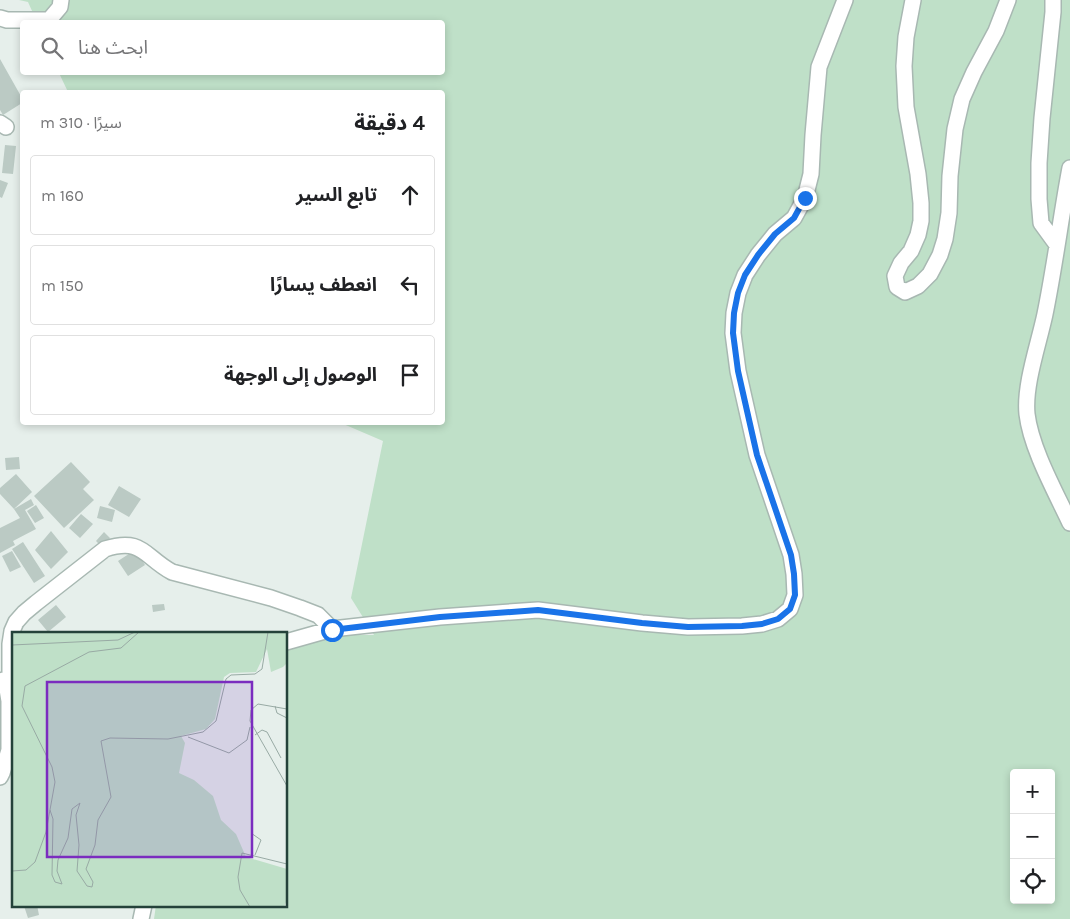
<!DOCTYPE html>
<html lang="ar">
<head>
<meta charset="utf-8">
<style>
  body { margin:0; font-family:Karla,"Noto Sans Arabic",sans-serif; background:#f2f2f2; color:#202124; direction:rtl }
  .controls { position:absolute; right:15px; bottom:15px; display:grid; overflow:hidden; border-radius:5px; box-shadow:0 2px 8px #0003 }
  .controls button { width:45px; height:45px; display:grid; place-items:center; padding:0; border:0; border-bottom:1px solid #e0e0e0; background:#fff; color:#202124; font:25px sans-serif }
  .stop { position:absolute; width:15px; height:15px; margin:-11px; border:4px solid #1a73e8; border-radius:50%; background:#fff }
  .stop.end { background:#1a73e8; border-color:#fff; box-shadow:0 1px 5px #0008 }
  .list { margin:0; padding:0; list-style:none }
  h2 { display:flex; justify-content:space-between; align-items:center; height:65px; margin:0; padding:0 20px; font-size:21px }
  h2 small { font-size:16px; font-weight:400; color:#757577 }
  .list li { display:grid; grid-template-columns:32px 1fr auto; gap:15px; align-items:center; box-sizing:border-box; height:80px; margin:0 10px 10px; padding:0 10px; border:1px solid #e0e0e0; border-radius:5px }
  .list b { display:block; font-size:19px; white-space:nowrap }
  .list em { font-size:16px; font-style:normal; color:#757577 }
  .icon { flex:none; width:28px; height:28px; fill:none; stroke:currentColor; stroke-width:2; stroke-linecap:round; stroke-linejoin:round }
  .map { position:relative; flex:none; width:1070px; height:919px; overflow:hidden; direction:ltr }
  .search { position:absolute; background:#fff; box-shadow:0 2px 8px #0003; left:20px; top:20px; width:425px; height:55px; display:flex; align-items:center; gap:12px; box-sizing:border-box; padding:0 18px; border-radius:5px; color:#757577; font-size:19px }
  .panel { position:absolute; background:#fff; box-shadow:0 2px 8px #0003; left:20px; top:90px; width:425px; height:335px; border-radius:5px; direction:rtl }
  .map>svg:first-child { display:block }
  .green { fill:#bfe0c8; fill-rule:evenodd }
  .building { fill:#bbcac4 }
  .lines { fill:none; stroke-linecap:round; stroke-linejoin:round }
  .minor-casing { stroke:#a8b8b2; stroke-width:18 }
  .minor { stroke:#fff; stroke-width:15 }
  .route { stroke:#1a73e8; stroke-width:6 }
  .inset-road { fill:none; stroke:#98aaa4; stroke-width:1 }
  .view { fill:#7b2cbf; fill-opacity:0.15; stroke:#7b2cbf; stroke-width:2.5 }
  .inset-edge { fill:none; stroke:#24423a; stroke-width:2.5 }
</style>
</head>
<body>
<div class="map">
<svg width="1070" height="919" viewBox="0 0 1070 919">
  <rect width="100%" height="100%" fill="#e6efeb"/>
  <path class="green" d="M 19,0 L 1070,0 L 1070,919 L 154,919 L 156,905 L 286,905 L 286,648 L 297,644 L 340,635 L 374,635 L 351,598 L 383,441 L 341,423 L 442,422 L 442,92 L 68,92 L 59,73 L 442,72 L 442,22 L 37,22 L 28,2 ZM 1014,773 L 1051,773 L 1051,900 L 1014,900 Z"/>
  <path class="building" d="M 0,59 L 22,98 L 22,103 L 3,115 L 0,110 Z
    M 5,145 L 16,146 L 13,174 L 2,173 Z
    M 0,180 L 8,183 L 2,198 L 0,197 Z
    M 19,457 L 20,469 L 6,470 L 5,458 Z
    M 71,462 L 90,482 L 83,489 L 94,500 L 64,528 L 34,496 Z
    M 16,474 L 32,492 L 14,509 L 0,494 L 0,488 Z
    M 119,486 L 141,499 L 129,517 L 108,505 Z
    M 31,499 L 34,505 L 25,510 L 36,529 L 13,541 L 15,545 L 11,547 L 10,546 L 11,547 L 0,553 L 0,528 L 20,518 L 14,509 Z
    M 36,505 L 44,518 L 35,523 L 27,511 Z
    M 100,506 L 115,510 L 112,522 L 97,518 Z
    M 81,514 L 93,524 L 80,538 L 69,528 Z
    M 51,531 L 68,552 L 51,569 L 35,550 Z
    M 104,532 L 110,538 L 102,547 L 96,541 Z
    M 23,542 L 45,576 L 34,583 L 12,549 Z
    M 135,550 L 145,565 L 128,576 L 118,561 Z
    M 12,551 L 21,567 L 10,572 L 2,556 Z
    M 164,604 L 165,610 L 153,612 L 152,605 Z
    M 56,605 L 66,617 L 48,632 L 38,620 Z
    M 28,905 L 37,905 L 39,915 L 28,918 L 24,906 Z"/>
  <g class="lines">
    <g class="minor-casing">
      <path id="minor" d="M 913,0 L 906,37 L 904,66 L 906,107 L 918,174 L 921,203 L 921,221 L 918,235 L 911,251 L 901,263 L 895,276 L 897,287 L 905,292 L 918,286 L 930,274 L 940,255 L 945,239 L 949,213 L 950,176 L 955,129 L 962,99 L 974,72 L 996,31 L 1008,0
        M 1053,0 L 1053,12 L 1042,118 L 1039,163 L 1039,199 L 1041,223 L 1057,245
        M 0,18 L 7,20 L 49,20 L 60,7 L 61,0
        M 0,123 L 6,127
        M 1070,168 C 1061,216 1055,265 1045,314 C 1039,343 1024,385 1027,414 C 1031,448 1055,491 1070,523
        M 286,642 L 332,629 L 440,617 L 538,610 L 642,623 L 688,627 L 742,626 L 762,624 L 778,619 L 790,609 L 795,595 L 794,574 L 791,555 L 757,455 L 738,371 L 733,333 L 734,313 L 738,293 L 745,275 L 758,255 L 775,234 L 794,218 L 805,198 L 811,174 L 813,135 L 819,67 L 845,0
        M 7,689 L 10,677 L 10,644 L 12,631 L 16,622 L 24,613 L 36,603 L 105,549 C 143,537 144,557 172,572 L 271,598 L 300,608 L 318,615 L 332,629
        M 0,777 L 2,773 L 9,750 L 9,701 L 7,689 L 3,680
        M 141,919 L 144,905"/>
    </g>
    <use href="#minor" class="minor"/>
  </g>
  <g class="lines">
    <path class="route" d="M 332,630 L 440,617 L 538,610 L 642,623 L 688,627 L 742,626 L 762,624 L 778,619 L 790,609 L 795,595 L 794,574 L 791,555 L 757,455 L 738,371 L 733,333 L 734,313 L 738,293 L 745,275 L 758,255 L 775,234 L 794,218 L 805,198"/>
  </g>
  <g transform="translate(12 632)">
    <rect width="275" height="275" fill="#e6efeb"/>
    <path d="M 0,0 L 275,0 L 275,31 L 271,35 L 259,40 L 255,17 L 244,40 L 218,41 L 212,45 L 203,87 L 194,97 L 169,104 L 173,111 L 167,141 L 182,148 L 201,164 L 209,188 L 224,202 L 234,225 L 275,237 L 275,268 L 272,275 L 0,275 Z" fill="#bfe0c8"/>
    <path class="inset-road" d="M 0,13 L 106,8 L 123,0M 263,74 L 265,81 L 275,86M 275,77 L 246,72 L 239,78 L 238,89 L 275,154M 243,103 L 250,98 L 255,100 L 269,126M 176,105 L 217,121 L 235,108 L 238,95M 38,178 L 41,187 L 40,243 L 43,250 L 50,252 L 45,239 L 46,228 L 56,206 L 60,177 L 68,171 L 64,183 L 67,213 L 65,239 L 75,254 L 80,255 L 81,250 L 74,237 L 83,213 L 86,188 L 99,165 L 89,109 L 98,106 L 156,107 L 191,100 L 204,89 L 214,47 L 219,43 L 243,42 L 250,37 L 256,0M 239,201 L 249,208 L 243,223M 0,239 L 14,238 L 23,230 L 34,200 L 43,150 L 40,135 L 10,74 L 13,54 L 77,20 L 109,16 L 127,0M 238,275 L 228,258 L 226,245 L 230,221 L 275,232"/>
    <path class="view" d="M 35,50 L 240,50 L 240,225 L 35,225 Z"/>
    <rect width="275" height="275" class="inset-edge"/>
  </g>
</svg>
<div class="controls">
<button>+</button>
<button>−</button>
<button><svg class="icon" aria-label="locate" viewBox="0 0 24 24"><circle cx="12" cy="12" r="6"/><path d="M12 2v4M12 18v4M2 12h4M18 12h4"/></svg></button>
</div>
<div class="stop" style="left:332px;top:630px"></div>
<div class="stop end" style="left:805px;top:198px"></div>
<div class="search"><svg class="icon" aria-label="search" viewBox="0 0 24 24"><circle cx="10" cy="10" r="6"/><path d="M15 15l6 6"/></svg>ابحث هنا</div>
<section class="panel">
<h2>4 دقيقة<small>سيرًا · 310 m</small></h2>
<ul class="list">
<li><svg class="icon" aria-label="ahead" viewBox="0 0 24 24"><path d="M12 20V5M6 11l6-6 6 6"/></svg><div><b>تابع السير</b></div><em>160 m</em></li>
<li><svg class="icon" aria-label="left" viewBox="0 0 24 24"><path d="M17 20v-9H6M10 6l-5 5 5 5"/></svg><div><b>انعطف يسارًا</b></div><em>150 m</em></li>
<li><svg class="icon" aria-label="arrive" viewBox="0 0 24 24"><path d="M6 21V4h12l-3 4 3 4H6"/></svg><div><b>الوصول إلى الوجهة</b></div></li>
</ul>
</section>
</div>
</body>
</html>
